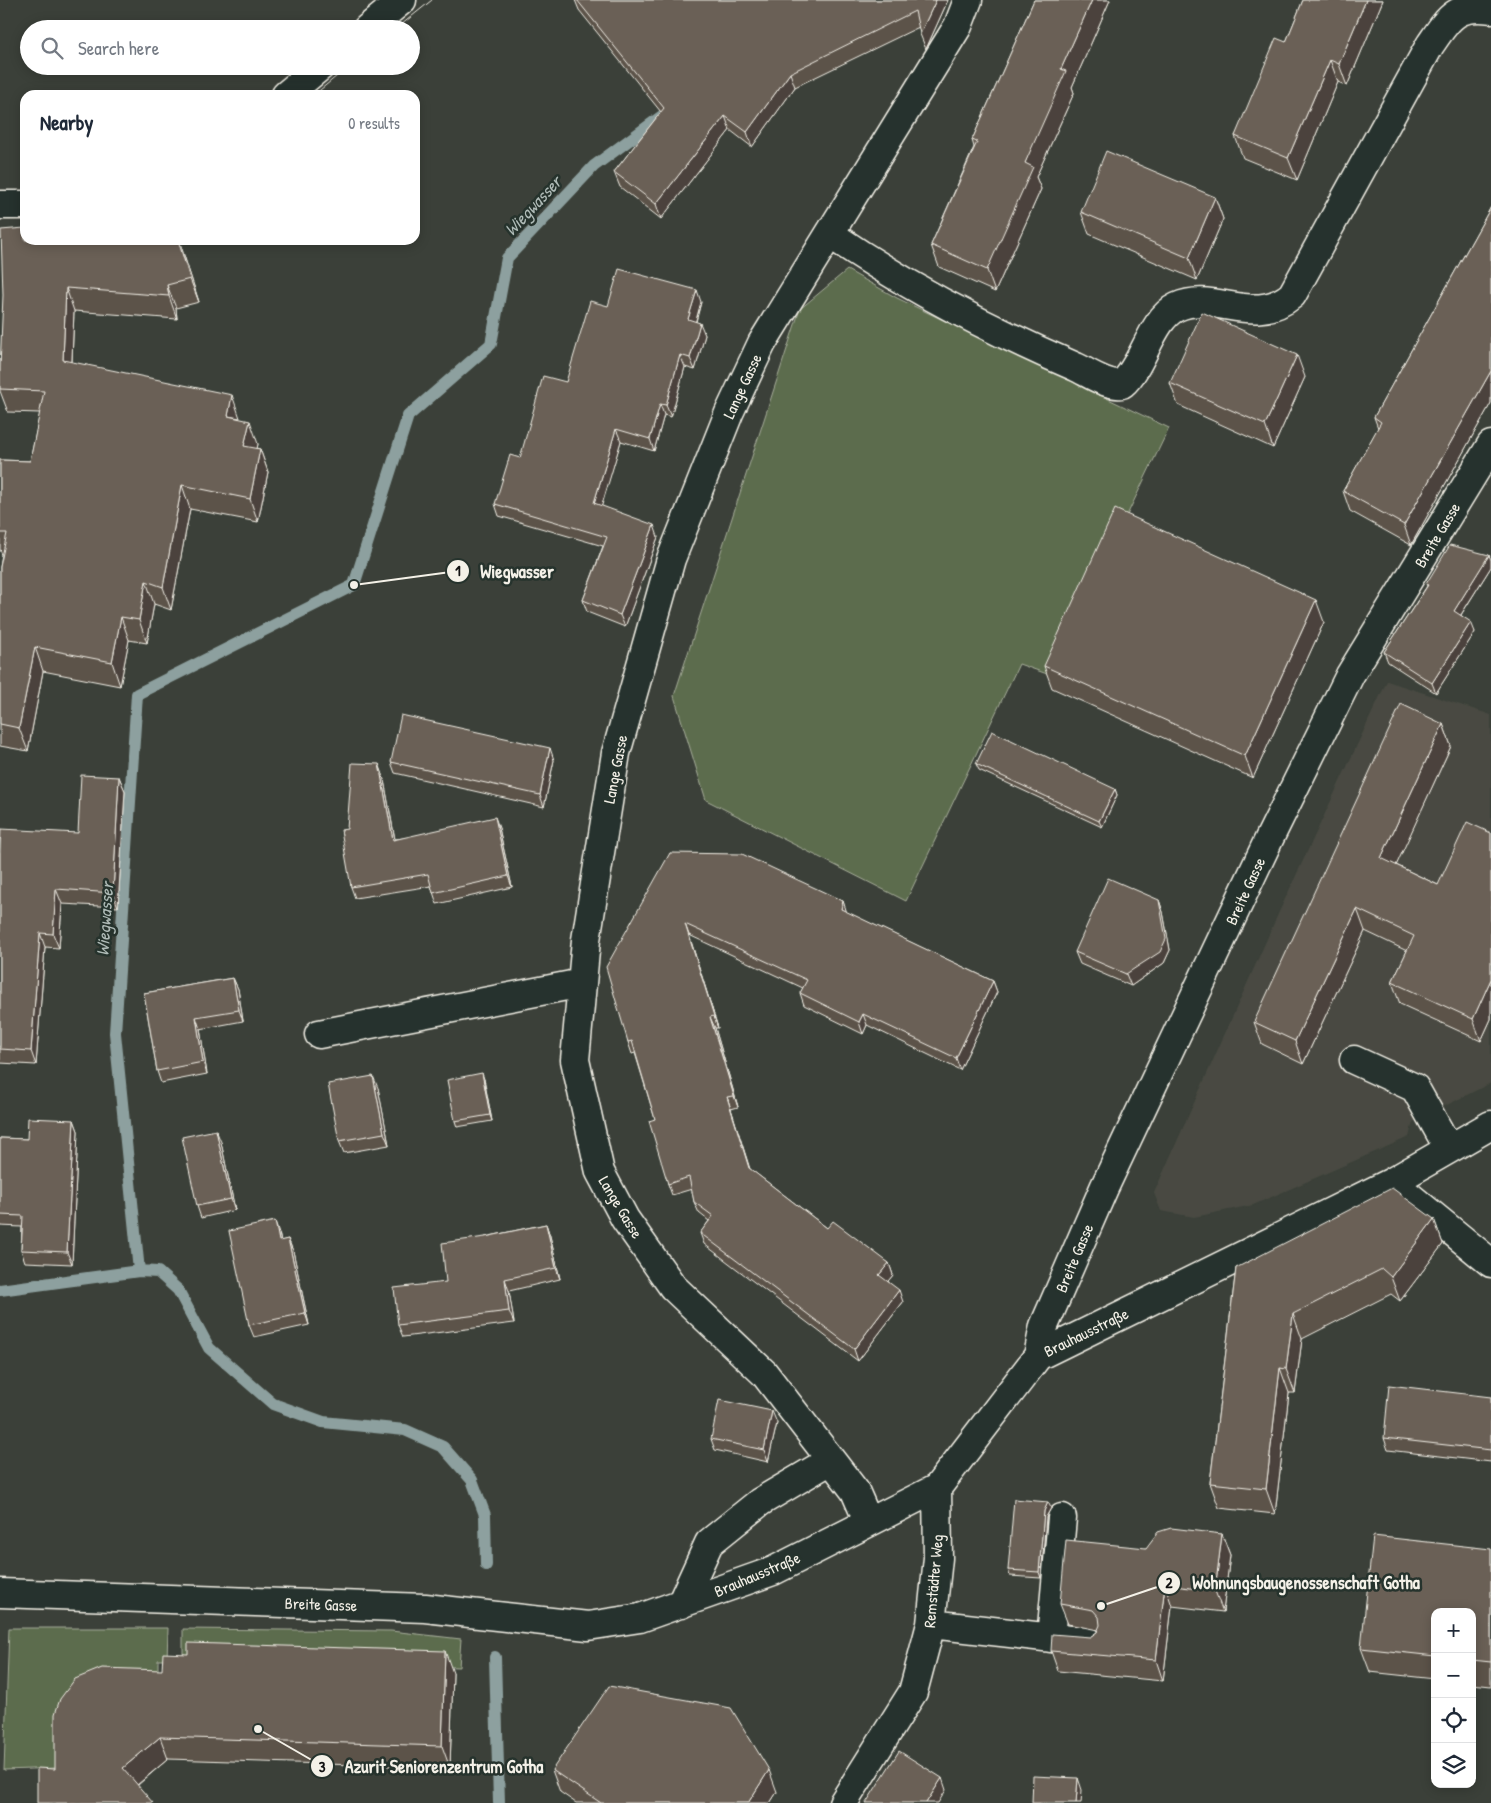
<!DOCTYPE html>
<html lang="en">
<head>
<meta charset="utf-8">
<style>
  body { margin:0; font-family:"Patrick Hand",sans-serif; background:#f2f2f3; color:#1f2937 }
  .controls { position:absolute; right:15px; bottom:15px; display:grid; overflow:hidden; border-radius:10px; box-shadow:0 2px 12px #0003 }
  .controls button { width:45px; height:45px; display:grid; place-items:center; padding:0; border:0; border-bottom:1px solid #e0e1e3; background:#fff; color:#1f2937; font:25px sans-serif }
  .list { margin:0; padding:0; list-style:none }
  h2 { display:flex; justify-content:space-between; align-items:center; height:65px; margin:0; padding:0 20px; font-size:21px }
  h2 small { font-size:16px; font-weight:400; color:#747a83 }
  .icon { flex:none; width:28px; height:28px; fill:none; stroke:currentColor; stroke-width:2; stroke-linecap:round; stroke-linejoin:round }
  .map { position:relative; flex:none; width:1491px; height:1803px; overflow:hidden }
  .search { position:absolute; background:#fff; box-shadow:0 2px 12px #0003; left:20px; top:20px; width:400px; height:55px; display:flex; align-items:center; gap:12px; box-sizing:border-box; padding:0 18px; border-radius:28px; color:#747a83; font-size:19px }
  .panel { position:absolute; background:#fff; box-shadow:0 2px 12px #0003; left:20px; top:90px; width:400px; height:155px; border-radius:15px }
  .map>svg:first-child { display:block }
  .built { fill:#494a42 }
  .green { fill:#5c6c4e; stroke:#a8ae9b }
  .lines { fill:none; stroke-linecap:round; stroke-linejoin:round }
  .stream { stroke:#8da09f; stroke-width:12 }
  .minor-casing { stroke:#f4f1e8; stroke-width:31 }
  .minor { stroke:#26332d; stroke-width:28 }
  .tram { stroke:#f4f1e8; stroke-width:1 }
  .wall { fill:#5c534a; stroke:#f4f1e8 }
  .shaded-wall { fill:#4b433c; stroke:#f4f1e8 }
  .building { fill:#6b6056; stroke:#f4f1e8 }
  .labels { text-anchor:middle; stroke-width:5; stroke-linejoin:round; paint-order:stroke }
  .street-label { font-size:16px; fill:#f4f1e8; stroke:#26332d }
  .water-label { font-size:18px; font-style:italic; fill:#afbbb7; stroke:#26332d }
  .leader { fill:none; stroke:#f4f1e8; stroke-width:2 }
  .callout-dot { fill:#f4f1e8; stroke:#26332d; stroke-width:2 }
  .mark-label { font-size:15px; text-anchor:middle; font-weight:bold; fill:#111 }
  .callout-label { font-size:18px; text-anchor:middle; font-weight:bold; fill:#f4f1e8; stroke:#26332d; stroke-width:5; stroke-linejoin:round; paint-order:stroke }
</style>
</head>
<body>
<div class="map">
<svg width="1491" height="1803" viewBox="0 0 1491 1803">
  <rect width="100%" height="100%" fill="#3b4039"/>
  <filter id="ink" filterUnits="userSpaceOnUse"><feTurbulence type="fractalNoise" baseFrequency=".02" numOctaves="2"/><feDisplacementMap in="SourceGraphic" scale="10" xChannelSelector="R" yChannelSelector="G"/><feConvolveMatrix kernelMatrix="1 2 1 2 8 2 1 2 1" color-interpolation-filters="sRGB"/></filter>
  <g filter="url(#ink)">
    <path class="built" d="M 1387,681 L 1491,715 L 1491,1083 L 1413,1122 L 1409,1137 L 1253,1205 L 1194,1217 L 1161,1211 L 1154,1193 L 1279,912 Z"/>
    <path class="green" d="M 847,270 L 897,298 L 1169,428 L 1050,675 L 1019,664 L 906,901 L 706,800 L 674,696 L 800,309 Z
      M 9,1628 L 168,1628 L 167,1660 L 158,1660 L 158,1687 L 57,1768 L 4,1770 Z
      M 183,1629 L 391,1631 L 461,1639 L 459,1667 L 183,1659 Z"/>
    <g class="lines">
      <path class="stream" d="M 139,1271 L 158,1272 L 178,1290 L 209,1348 L 273,1404 L 323,1422 L 405,1430 L 443,1447 L 472,1480 L 485,1515 L 486,1565
        M 0,1290 L 139,1271 L 115,1033 L 137,694 L 354,585 L 408,416 L 491,344 L 507,258 L 594,166 L 666,113
        M 495,1657 L 499,1803"/>
      <g class="minor-casing">
        <path id="minor" d="M 367,29 L 402,0
          M 286,95 L 321,66
          M 0,205 L 25,205
          M 830,234 C 907,287 990,330 1076,367 C 1089,373 1107,386 1122,384 C 1144,365 1151,319 1177,307 C 1215,290 1254,327 1292,295 L 1430,45 C 1448,19 1455,4 1491,9
          M 319,1034 L 582,983
          M 1354,1060 L 1415,1088 L 1449,1149
          M 1392,1182 L 1491,1263
          M 1038,1356 L 1044,1326 L 1104,1188 L 1270,837 L 1350,675 L 1491,445
          M 868,1521 L 855,1491 L 764,1373 L 673,1287 L 625,1219 L 600,1172 L 575,1060 L 586,940 L 616,753 L 671,559 L 729,413 L 762,343 L 958,26 L 968,0
          M 0,1593 L 425,1608 L 588,1626 L 640,1618 L 773,1571 L 937,1488 L 1038,1356 L 1392,1182 L 1491,1125
          M 681,1604 L 709,1543 L 760,1502 L 831,1460
          M 931,1624 L 1088,1642
          M 1051,1638 L 1062,1518
          M 843,1803 L 913,1692 L 931,1624 L 938,1558 L 937,1488"/>
      </g>
      <use href="#minor" class="minor"/>
      <path class="tram" d="M 396,29 L 432,0
        M 314,95 L 349,66"/>
    </g>
    <path class="wall" d="M 575,0 L 948,0 L 926,49 L 919,27 L 795,87 L 752,147 L 730,130 L 661,219 L 620,187 L 614,172 L 661,112 L 579,10 Z
      M 1034,0 L 1110,0 L 1072,87 L 1074,93 L 1036,177 L 1041,189 L 995,292 L 939,267 L 931,245 L 974,147 L 972,140 Z
      M 1303,0 L 1383,0 L 1347,86 L 1338,82 L 1297,180 L 1243,158 L 1235,136 L 1286,42 Z
      M 1215,197 L 1223,219 L 1197,280 L 1089,234 L 1081,212 Z
      M 1491,207 L 1491,403 L 1411,545 L 1350,511 L 1343,491 L 1378,428 L 1374,417 Z
      M 25,240 L 179,240 L 199,302 L 176,308 L 177,319 L 74,311 L 72,362 L 240,419 L 258,444 L 257,448 L 260,449 L 268,472 L 258,522 L 190,509 L 171,610 L 154,604 L 147,643 L 129,640 L 120,686 L 43,671 L 28,751 L 0,746 L 0,567 L 2,555 L 0,549 L 0,460 L 30,461 L 40,413 L 8,412 L 0,391 L 0,368 Z
      M 701,302 L 696,322 L 705,335 L 695,370 L 685,367 L 671,417 L 664,415 L 654,451 L 621,441 L 601,506 L 658,537 L 625,627 L 587,612 L 583,600 L 603,546 L 499,516 L 495,504 L 520,458 L 566,382 L 608,306 Z
      M 1305,377 L 1273,448 L 1178,405 L 1170,383 Z
      M 1489,555 L 1491,560 L 1491,567 L 1461,615 L 1475,632 L 1436,693 L 1388,662 L 1384,652 L 1427,586 L 1426,584 Z
      M 1324,622 L 1253,778 L 1052,688 L 1044,666 Z
      M 1443,724 L 1451,746 L 1396,865 L 1438,885 L 1491,833 L 1491,1019 L 1481,1041 L 1400,1004 L 1392,982 L 1407,951 L 1365,931 L 1303,1064 L 1262,1044 L 1254,1022 Z
      M 554,760 L 544,807 L 395,773 L 391,762 Z
      M 379,764 L 383,775 L 395,839 L 499,828 L 512,887 L 437,904 L 431,886 L 355,898 L 351,887 L 347,829 Z
      M 976,764 L 1115,789 L 1117,795 L 1102,827 L 979,770 Z
      M 119,777 L 125,791 L 118,907 L 62,904 L 59,948 L 45,947 L 36,1065 L 0,1063 L 0,852 L 78,833 Z
      M 670,853 L 843,901 L 846,912 L 993,981 L 997,992 L 960,1070 L 867,1025 L 863,1034 L 804,1005 L 800,993 L 803,988 L 689,935 L 718,1028 L 715,1028 L 738,1107 L 731,1109 L 750,1169 L 827,1228 L 889,1263 L 893,1275 L 888,1281 L 903,1302 L 858,1361 L 704,1244 L 700,1233 L 709,1221 L 699,1213 L 694,1202 L 692,1189 L 672,1195 L 668,1184 L 655,1119 L 635,1053 L 632,1054 L 628,1042 Z
      M 1159,900 L 1163,912 L 1170,950 L 1164,963 L 1131,986 L 1080,964 L 1075,952 Z
      M 233,978 L 238,989 L 243,1021 L 200,1029 L 207,1074 L 161,1083 L 157,1071 L 144,993 Z
      M 484,1079 L 492,1121 L 457,1127 L 455,1121 Z
      M 378,1088 L 389,1145 L 344,1153 L 339,1141 Z
      M 74,1120 L 78,1131 L 72,1264 L 25,1262 L 21,1250 L 22,1227 L 0,1226 L 0,1138 L 27,1139 Z
      M 221,1142 L 235,1210 L 201,1218 L 197,1206 Z
      M 1434,1219 L 1443,1244 L 1400,1301 L 1391,1294 L 1302,1339 L 1295,1393 L 1289,1393 L 1275,1514 L 1219,1508 L 1210,1483 L 1236,1268 Z
      M 546,1224 L 550,1236 L 560,1279 L 509,1291 L 514,1323 L 403,1337 L 398,1325 L 446,1282 L 485,1237 Z
      M 279,1233 L 281,1241 L 288,1239 L 293,1251 L 309,1325 L 254,1337 L 249,1325 Z
      M 1491,1397 L 1491,1462 L 1388,1450 L 1384,1438 Z
      M 777,1423 L 768,1462 L 715,1450 L 711,1439 Z
      M 1051,1508 L 1046,1517 L 1041,1578 L 1010,1576 L 1008,1570 Z
      M 1222,1534 L 1230,1555 L 1223,1612 L 1172,1606 L 1163,1681 L 1058,1671 L 1051,1651 L 1090,1637 L 1097,1632 L 1098,1630 L 1068,1624 L 1060,1604 L 1146,1548 Z
      M 1491,1549 L 1491,1686 L 1472,1684 L 1472,1612 L 1435,1612 L 1435,1679 L 1370,1672 L 1361,1648 Z
      M 162,1670 L 453,1673 L 450,1768 L 168,1759 L 138,1785 L 55,1769 Z
      M 552,1770 L 777,1792 L 770,1803 L 576,1803 L 560,1792 Z"/>
    <path class="shaded-wall" d="M 936,0 L 948,0 L 926,49 L 920,34 Z
      M 1092,0 L 1110,0 L 1072,87 L 1074,93 L 1036,177 L 1041,189 L 995,292 L 987,270 L 1025,163 L 1061,69 Z
      M 1366,0 L 1383,0 L 1347,86 L 1339,64 Z
      M 1330,60 L 1338,82 L 1297,180 L 1288,158 Z
      M 790,73 L 795,87 L 752,147 L 747,132 Z
      M 725,116 L 730,130 L 661,219 L 656,204 Z
      M 1215,197 L 1223,219 L 1197,280 L 1189,258 Z
      M 178,240 L 179,240 L 199,302 L 190,279 Z
      M 167,285 L 176,308 L 177,319 L 169,296 Z
      M 66,288 L 74,311 L 71,383 L 63,360 Z
      M 697,290 L 701,302 L 693,331 L 688,319 Z
      M 700,323 L 705,335 L 695,370 L 690,358 Z
      M 680,355 L 685,367 L 671,417 L 666,405 Z
      M 1297,355 L 1305,377 L 1273,448 L 1265,425 Z
      M 1491,371 L 1491,403 L 1411,545 L 1404,525 Z
      M 232,395 L 240,418 L 228,416 Z
      M 660,404 L 664,415 L 654,451 L 650,439 Z
      M 250,421 L 258,444 L 253,469 L 244,446 Z
      M 616,429 L 621,441 L 599,515 L 594,503 Z
      M 260,449 L 268,472 L 258,522 L 250,499 Z
      M 182,485 L 190,509 L 171,610 L 163,587 Z
      M 654,525 L 658,537 L 625,627 L 620,615 Z
      M 1489,555 L 1491,560 L 1491,567 L 1457,621 L 1454,611 Z
      M 146,581 L 154,604 L 147,643 L 139,620 Z
      M 1316,600 L 1324,622 L 1253,778 L 1245,756 Z
      M 121,617 L 129,640 L 120,686 L 112,662 Z
      M 1471,622 L 1475,632 L 1436,693 L 1432,683 Z
      M 35,647 L 43,671 L 28,751 L 19,728 Z
      M 1443,724 L 1451,746 L 1389,881 L 1381,858 Z
      M 550,748 L 554,760 L 544,807 L 540,795 Z
      M 379,764 L 383,775 L 397,851 L 393,840 Z
      M 119,777 L 125,791 L 118,907 L 113,893 Z
      M 1115,789 L 1117,795 L 1102,827 L 1099,821 Z
      M 495,817 L 499,828 L 512,887 L 508,876 Z
      M 56,889 L 62,904 L 59,948 L 53,934 Z
      M 1159,900 L 1163,912 L 1170,950 L 1164,963 L 1131,986 L 1126,974 Z
      M 843,901 L 847,913 L 841,909 Z
      M 1357,909 L 1365,931 L 1303,1064 L 1295,1041 Z
      M 685,924 L 689,935 L 718,1028 L 714,1016 Z
      M 40,933 L 45,947 L 36,1065 L 31,1051 Z
      M 233,978 L 238,989 L 243,1021 L 239,1010 Z
      M 1491,979 L 1491,1019 L 1481,1041 L 1473,1019 Z
      M 993,981 L 997,992 L 960,1070 L 956,1058 Z
      M 863,1014 L 867,1025 L 863,1034 L 859,1022 Z
      M 196,1017 L 200,1029 L 207,1074 L 203,1062 Z
      M 710,1017 L 715,1028 L 738,1107 L 734,1096 Z
      M 482,1073 L 484,1079 L 492,1121 L 490,1115 Z
      M 373,1076 L 378,1088 L 389,1145 L 384,1133 Z
      M 727,1097 L 731,1109 L 753,1180 L 749,1168 Z
      M 74,1120 L 78,1131 L 72,1264 L 67,1252 Z
      M 216,1130 L 221,1142 L 235,1210 L 231,1199 Z
      M 1434,1219 L 1443,1244 L 1400,1301 L 1391,1277 Z
      M 275,1221 L 279,1233 L 283,1253 L 279,1241 Z
      M 546,1224 L 550,1236 L 560,1279 L 556,1268 Z
      M 288,1239 L 293,1251 L 309,1325 L 305,1313 Z
      M 889,1263 L 893,1275 L 884,1286 L 879,1275 Z
      M 505,1279 L 509,1291 L 514,1323 L 509,1311 Z
      M 899,1290 L 903,1302 L 858,1361 L 854,1349 Z
      M 1293,1314 L 1302,1339 L 1295,1393 L 1286,1369 Z
      M 1280,1368 L 1289,1393 L 1275,1514 L 1266,1489 Z
      M 772,1411 L 777,1423 L 768,1462 L 764,1450 Z
      M 1048,1502 L 1051,1508 L 1046,1517 L 1041,1578 L 1039,1572 L 1044,1511 Z
      M 1222,1534 L 1230,1555 L 1223,1612 L 1215,1591 Z
      M 1165,1585 L 1172,1606 L 1163,1681 L 1156,1660 Z
      M 445,1651 L 453,1673 L 450,1768 L 442,1746 Z
      M 160,1737 L 168,1759 L 131,1790 L 123,1768 Z
      M 769,1770 L 777,1792 L 770,1803 L 748,1803 Z
      M 942,1778 L 946,1790 L 938,1803 L 926,1803 Z
      M 1078,1778 L 1082,1790 L 1081,1803 L 1076,1803 Z"/>
    <path class="building" d="M 577,0 L 936,0 L 920,34 L 915,11 L 790,73 L 747,132 L 725,116 L 656,204 L 614,172 L 664,108 Z
      M 1034,0 L 1092,0 L 1061,69 L 1066,71 L 1025,163 L 1033,167 L 987,270 L 931,245 L 977,142 L 972,140 Z
      M 1303,0 L 1366,0 L 1339,64 L 1330,60 L 1288,158 L 1235,136 L 1276,38 L 1286,42 Z
      M 1106,151 L 1215,197 L 1189,258 L 1081,212 Z
      M 1491,207 L 1491,371 L 1404,525 L 1343,491 L 1381,422 L 1374,417 Z
      M 25,228 L 25,240 L 178,240 L 190,279 L 167,285 L 169,296 L 66,288 L 63,360 L 232,395 L 228,416 L 250,421 L 244,446 L 260,449 L 250,499 L 182,485 L 163,587 L 146,581 L 139,620 L 121,617 L 112,662 L 35,647 L 19,728 L 0,724 L 0,567 L 7,533 L 0,533 L 0,460 L 30,461 L 44,391 L 0,389 L 0,368 L 3,295 L 1,230 Z
      M 619,269 L 697,290 L 688,319 L 700,323 L 690,358 L 680,355 L 666,405 L 660,404 L 650,439 L 616,429 L 594,503 L 654,525 L 620,615 L 583,600 L 607,537 L 495,504 L 510,455 L 520,458 L 543,376 L 566,382 L 590,301 L 608,306 Z
      M 1202,312 L 1297,355 L 1265,425 L 1170,383 Z
      M 1115,509 L 1316,600 L 1245,756 L 1044,666 Z
      M 1450,545 L 1489,555 L 1454,611 L 1471,622 L 1432,683 L 1384,652 L 1428,585 L 1426,584 Z
      M 1401,704 L 1443,724 L 1381,858 L 1438,885 L 1467,822 L 1491,833 L 1491,979 L 1473,1019 L 1392,982 L 1414,936 L 1357,909 L 1295,1041 L 1254,1022 Z
      M 401,715 L 550,748 L 540,795 L 391,762 Z
      M 992,731 L 1115,789 L 1099,821 L 976,764 Z
      M 352,763 L 379,764 L 393,840 L 495,817 L 508,876 L 433,893 L 428,874 L 351,887 L 341,830 L 347,829 Z
      M 81,775 L 119,777 L 113,893 L 56,889 L 53,934 L 40,933 L 31,1051 L 0,1049 L 0,852 L 1,829 L 78,833 Z
      M 670,853 L 742,854 L 843,901 L 841,909 L 993,981 L 956,1058 L 863,1014 L 859,1022 L 800,993 L 807,980 L 685,924 L 714,1016 L 710,1017 L 734,1096 L 727,1097 L 749,1168 L 827,1228 L 833,1221 L 889,1263 L 879,1275 L 899,1290 L 854,1349 L 700,1233 L 713,1216 L 694,1202 L 689,1177 L 668,1184 L 649,1121 L 655,1119 L 632,1041 L 628,1042 L 606,967 Z
      M 1108,878 L 1159,900 L 1166,939 L 1160,952 L 1126,974 L 1075,952 Z
      M 233,978 L 239,1010 L 196,1017 L 203,1062 L 157,1071 L 144,993 Z
      M 482,1073 L 490,1115 L 455,1121 L 447,1080 Z
      M 373,1076 L 384,1133 L 339,1141 L 328,1084 Z
      M 28,1118 L 74,1120 L 67,1252 L 21,1250 L 23,1216 L 0,1215 L 0,1138 L 27,1139 Z
      M 216,1130 L 231,1199 L 197,1206 L 182,1137 Z
      M 1392,1188 L 1434,1219 L 1391,1277 L 1382,1269 L 1293,1314 L 1286,1369 L 1280,1368 L 1266,1489 L 1210,1483 L 1236,1268 Z
      M 275,1221 L 279,1241 L 288,1239 L 305,1313 L 249,1325 L 229,1231 Z
      M 546,1224 L 556,1268 L 505,1279 L 509,1311 L 398,1325 L 394,1288 L 446,1282 L 442,1243 L 485,1237 Z
      M 1389,1385 L 1491,1397 L 1491,1450 L 1384,1438 Z
      M 719,1400 L 772,1411 L 764,1450 L 711,1439 Z
      M 1014,1499 L 1048,1502 L 1044,1511 L 1039,1572 L 1008,1570 Z
      M 1171,1528 L 1222,1534 L 1215,1591 L 1165,1585 L 1156,1660 L 1051,1651 L 1052,1634 L 1090,1637 L 1097,1632 L 1100,1625 L 1099,1617 L 1093,1610 L 1060,1604 L 1066,1540 L 1146,1548 L 1158,1532 Z
      M 1373,1536 L 1491,1549 L 1491,1662 L 1472,1660 L 1472,1612 L 1435,1612 L 1435,1656 L 1361,1648 Z
      M 188,1643 L 445,1651 L 442,1746 L 160,1737 L 123,1768 L 153,1803 L 37,1803 L 37,1768 L 55,1769 L 55,1714 L 60,1699 L 75,1679 L 102,1668 L 162,1670 L 163,1653 L 188,1654 Z
      M 609,1686 L 731,1708 L 769,1770 L 748,1803 L 601,1803 L 552,1770 Z
      M 899,1751 L 942,1778 L 926,1803 L 866,1803 Z
      M 1033,1776 L 1078,1778 L 1076,1803 L 1032,1803 Z"/>
  </g>
  <g class="labels">
    <g class="street-label">
      <text transform="translate(742 386) rotate(-65)" y="6">Lange Gasse</text>
      <text transform="translate(1437 535) rotate(-59)" y="6">Breite Gasse</text>
      <text transform="translate(615 769) rotate(-79)" y="6">Lange Gasse</text>
      <text transform="translate(1245 891) rotate(-65)" y="6">Breite Gasse</text>
      <text transform="translate(621 1207) rotate(59)" y="6">Lange Gasse</text>
      <text transform="translate(1074 1258) rotate(-67)" y="6">Breite Gasse</text>
      <text transform="translate(1086 1332) rotate(-26)" y="6">Brauhausstraße</text>
      <text transform="translate(757 1574) rotate(-23)" y="6">Brauhausstraße</text>
      <text transform="translate(933 1581) rotate(-85)" y="6">Remstädter Weg</text>
      <text transform="translate(321 1604) rotate(2)" y="6">Breite Gasse</text>
    </g>
    <g class="water-label">
      <text transform="translate(533 206) rotate(-47)" y="6">Wiegwasser</text>
      <text transform="translate(105 919) rotate(-86)" y="6">Wiegwasser</text>
    </g>
  </g>
  <path class="leader" d="M354 585L458 571M1101 1606L1169 1583M258 1729L322 1766"/>
  <g class="callout-dot">
    <circle cx="354" cy="585" r="5"/>
    <circle cx="1101" cy="1606" r="5"/>
    <circle cx="258" cy="1729" r="5"/>
    <circle cx="458" cy="571" r="12"/>
    <circle cx="1169" cy="1583" r="12"/>
    <circle cx="322" cy="1766" r="12"/>
  </g>
  <g class="mark-label">
    <text x="458" y="576">1</text>
    <text x="1169" y="1588">2</text>
    <text x="322" y="1772">3</text>
  </g>
  <g class="callout-label">
    <text x="517" y="578">Wiegwasser</text>
    <text x="1306" y="1589">Wohnungsbaugenossenschaft Gotha</text>
    <text x="444" y="1773">Azurit Seniorenzentrum Gotha</text>
  </g>
</svg>
<div class="controls">
<button>+</button>
<button>−</button>
<button><svg class="icon" aria-label="locate" viewBox="0 0 24 24"><circle cx="12" cy="12" r="6"/><path d="M12 2v4M12 18v4M2 12h4M18 12h4"/></svg></button>
<button><svg class="icon" aria-label="layers" viewBox="0 0 24 24"><path d="M12 4l9 5-9 5-9-5zM3 14l9 5 9-5"/></svg></button>
</div>
<div class="search"><svg class="icon" aria-label="search" viewBox="0 0 24 24"><circle cx="10" cy="10" r="6"/><path d="M15 15l6 6"/></svg>Search here</div>
<section class="panel">
<h2>Nearby<small>0 results</small></h2>
<ul class="list">
</ul>
</section>
</div>
</body>
</html>
